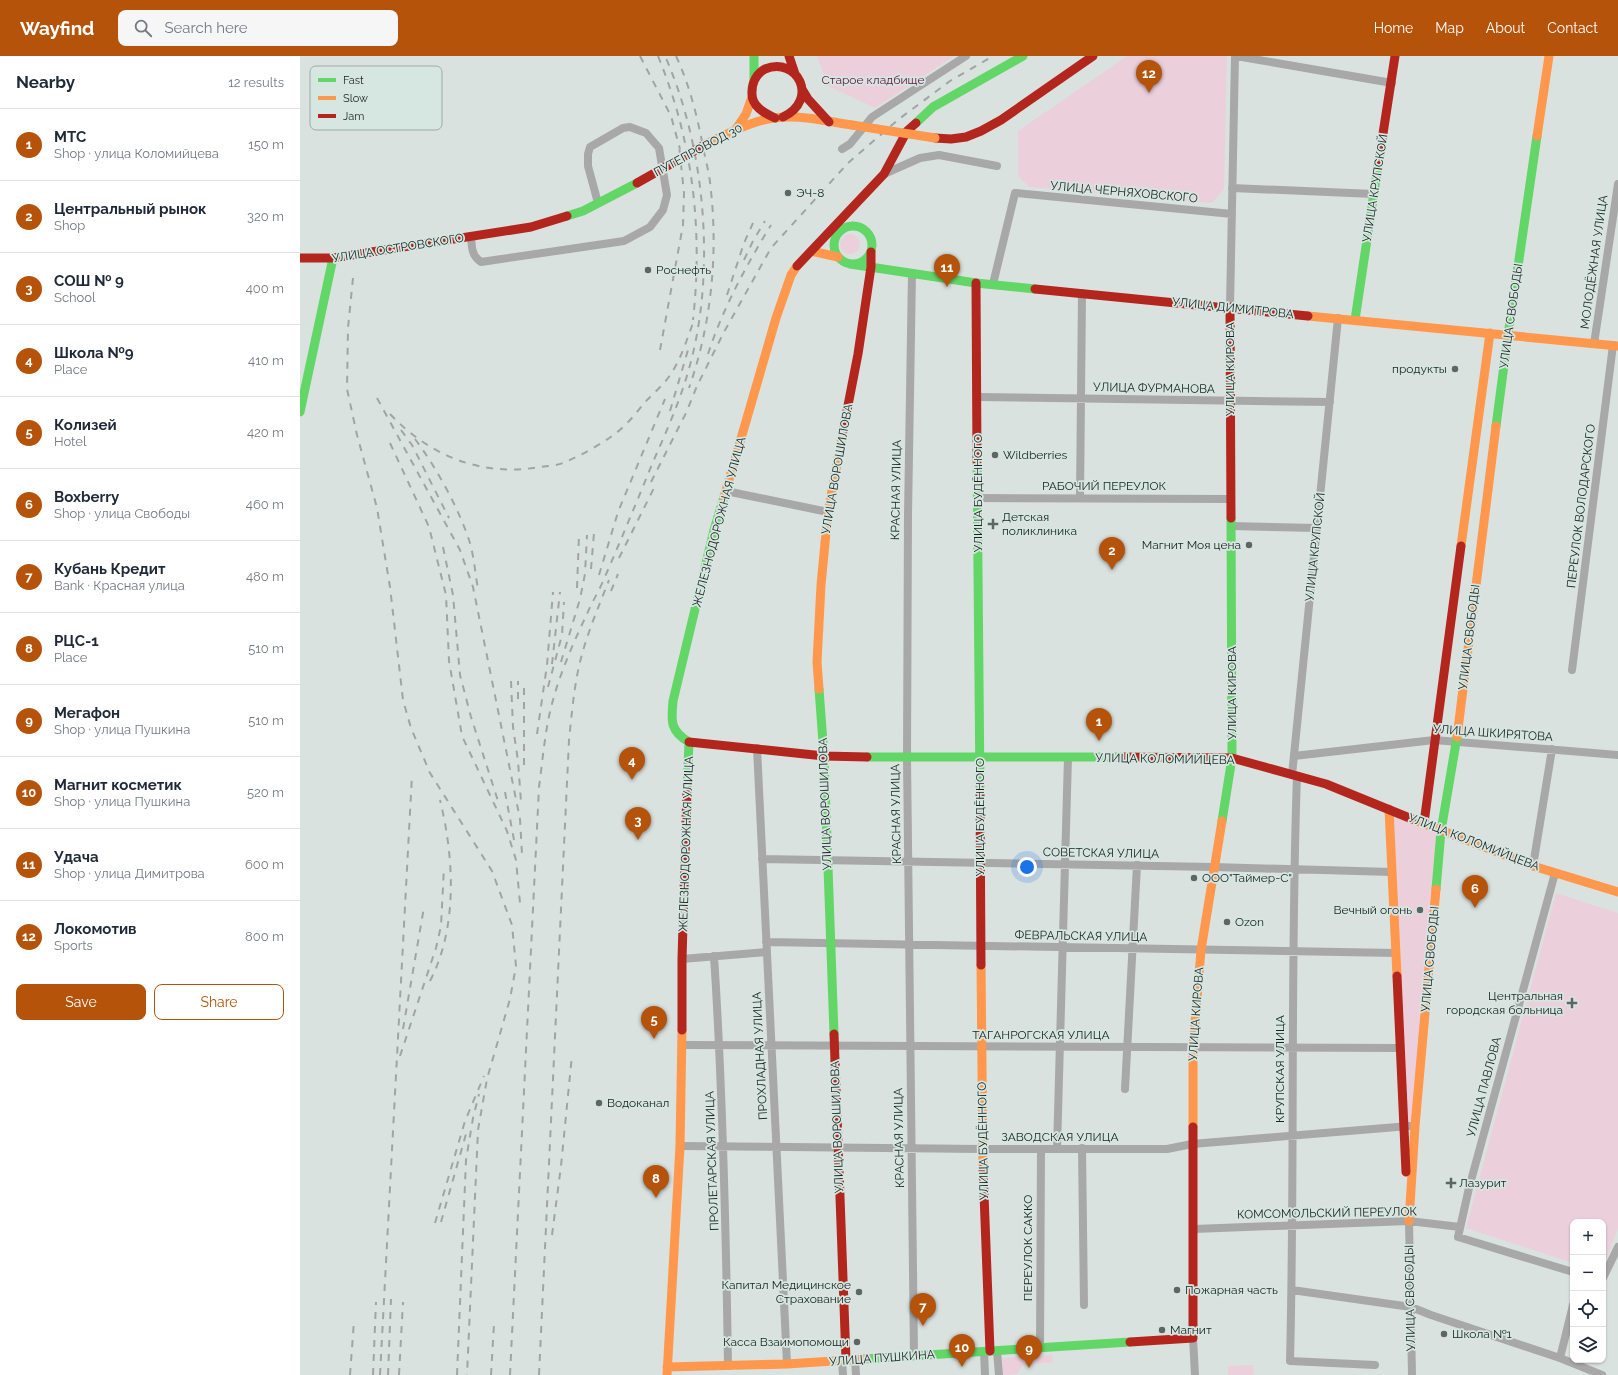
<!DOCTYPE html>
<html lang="en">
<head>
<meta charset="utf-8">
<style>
  body { margin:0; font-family:Raleway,sans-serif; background:#f6f6f7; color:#1f2937 }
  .controls { position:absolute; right:12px; bottom:12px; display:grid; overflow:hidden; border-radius:8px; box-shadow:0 1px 3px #0004 }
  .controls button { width:36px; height:36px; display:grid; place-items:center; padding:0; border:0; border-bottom:1px solid #e0e1e3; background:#fff; color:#1f2937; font:20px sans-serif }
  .you { position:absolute; left:727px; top:811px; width:14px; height:14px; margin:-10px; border:3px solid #fff; border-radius:50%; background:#1a73e8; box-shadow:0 0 0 6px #1a73e833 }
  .badge { display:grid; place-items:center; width:26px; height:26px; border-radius:50%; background:#b45309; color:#fff; font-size:13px; font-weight:700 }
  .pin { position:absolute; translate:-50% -33px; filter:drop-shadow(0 1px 2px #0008) }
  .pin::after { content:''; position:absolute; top:21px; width:14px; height:12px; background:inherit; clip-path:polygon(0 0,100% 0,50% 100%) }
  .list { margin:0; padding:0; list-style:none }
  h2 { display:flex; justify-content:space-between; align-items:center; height:52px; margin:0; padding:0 16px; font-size:17px }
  h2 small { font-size:13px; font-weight:400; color:#747a83 }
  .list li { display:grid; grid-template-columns:26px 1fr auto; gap:12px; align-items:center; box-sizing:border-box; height:72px; padding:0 16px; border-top:1px solid #e0e1e3 }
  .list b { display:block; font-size:15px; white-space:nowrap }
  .list p { margin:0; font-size:13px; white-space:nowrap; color:#747a83 }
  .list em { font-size:13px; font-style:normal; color:#747a83 }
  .actions { display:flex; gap:8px; padding:12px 16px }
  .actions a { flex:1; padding:9px 0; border:1px solid #b45309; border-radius:8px; text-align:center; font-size:14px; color:#b45309 }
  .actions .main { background:#b45309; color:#fff }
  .icon { flex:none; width:22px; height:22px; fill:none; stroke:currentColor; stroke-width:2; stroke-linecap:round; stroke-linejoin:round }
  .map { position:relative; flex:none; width:1318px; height:1319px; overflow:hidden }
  header { display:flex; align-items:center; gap:24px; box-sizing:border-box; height:56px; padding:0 20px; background:#b45309; color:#fff }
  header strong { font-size:19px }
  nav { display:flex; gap:22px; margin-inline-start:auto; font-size:14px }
  .search { width:280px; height:36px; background:#f6f6f7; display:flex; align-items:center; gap:10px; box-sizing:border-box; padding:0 14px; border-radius:8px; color:#747a83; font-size:15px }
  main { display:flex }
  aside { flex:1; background:#fff }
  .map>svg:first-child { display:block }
  .green { fill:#ebd0dc }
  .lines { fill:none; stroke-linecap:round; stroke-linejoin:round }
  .street { stroke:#a8a8a8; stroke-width:8 }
  .fast { stroke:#63d668; stroke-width:9 }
  .slow { stroke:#ff974d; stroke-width:9 }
  .jam { stroke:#b3261e; stroke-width:9 }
  .rail { stroke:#a2a4a4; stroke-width:2; stroke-dasharray:7 7; stroke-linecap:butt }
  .slow-bridge { stroke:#ff974d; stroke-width:9 }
  .jam-bridge { stroke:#b3261e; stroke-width:9 }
  .poi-dot { fill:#5e6562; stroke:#d6e6e0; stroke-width:1.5 }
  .labels { text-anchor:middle; stroke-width:3.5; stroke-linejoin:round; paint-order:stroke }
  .park-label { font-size:12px; fill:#61123e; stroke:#d6e6e0 }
  .street-label { font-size:12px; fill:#1b211f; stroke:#d6e6e0 }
  .poi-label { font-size:12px; fill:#1b211f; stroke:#d6e6e0; text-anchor:start }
  .key { fill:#d6e6e0; stroke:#9eaba6; stroke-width:1 }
  .key-label { font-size:11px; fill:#1b211f }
</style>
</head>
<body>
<header>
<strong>Wayfind</strong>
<div class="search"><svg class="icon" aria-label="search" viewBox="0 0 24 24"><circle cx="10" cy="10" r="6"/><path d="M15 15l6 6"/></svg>Search here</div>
<nav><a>Home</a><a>Map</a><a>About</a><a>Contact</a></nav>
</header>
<main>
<aside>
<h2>Nearby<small>12 results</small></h2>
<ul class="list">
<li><span class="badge">1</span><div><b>МТС</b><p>Shop · улица Коломийцева</p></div><em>150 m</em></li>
<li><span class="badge">2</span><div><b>Центральный рынок</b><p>Shop</p></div><em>320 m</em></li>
<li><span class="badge">3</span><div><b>СОШ № 9</b><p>School</p></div><em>400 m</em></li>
<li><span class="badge">4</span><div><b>Школа №9</b><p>Place</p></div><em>410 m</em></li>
<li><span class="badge">5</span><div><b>Колизей</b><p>Hotel</p></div><em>420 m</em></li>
<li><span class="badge">6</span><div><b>Boxberry</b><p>Shop · улица Свободы</p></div><em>460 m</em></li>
<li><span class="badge">7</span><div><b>Кубань Кредит</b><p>Bank · Красная улица</p></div><em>480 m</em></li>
<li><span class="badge">8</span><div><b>РЦС-1</b><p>Place</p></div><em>510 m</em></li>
<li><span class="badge">9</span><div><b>Мегафон</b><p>Shop · улица Пушкина</p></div><em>510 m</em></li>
<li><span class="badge">10</span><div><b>Магнит косметик</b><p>Shop · улица Пушкина</p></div><em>520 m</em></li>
<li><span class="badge">11</span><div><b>Удача</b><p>Shop · улица Димитрова</p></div><em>600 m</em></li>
<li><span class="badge">12</span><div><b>Локомотив</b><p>Sports</p></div><em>800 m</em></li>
</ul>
<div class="actions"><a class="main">Save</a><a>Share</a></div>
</aside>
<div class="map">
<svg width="1318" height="1319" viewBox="0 0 1318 1319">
  <rect width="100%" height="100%" fill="#dae2df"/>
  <path class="green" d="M 517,0 L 654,0 L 575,52 L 528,30 Z
    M 827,0 L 927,0 L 924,133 L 912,147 L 729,131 L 718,120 L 718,75 Z
    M540 188a10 10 0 1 1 20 0a10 10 0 1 1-20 0Z
    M 1089,753 L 1141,775 L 1115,1070 L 1104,1071 Z
    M 1256,837 L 1318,857 L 1318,1172 L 1303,1212 L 1303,1166 L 1273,1166 L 1273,1207 L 1166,1172 Z
    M 752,1299 L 753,1306 L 722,1310 L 717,1318 L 703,1319 L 702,1302 Z
    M 953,1309 L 954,1319 L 928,1319 L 928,1310 Z"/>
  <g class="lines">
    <path class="street" d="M 936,0 L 1092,27
      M 542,93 L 550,88 L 572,61 L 666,0
      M 584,118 L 620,102 L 639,99 L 697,110
      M 932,132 L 1074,138
      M 171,180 C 172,191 171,199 181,206 L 324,185 L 350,171 L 363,154 L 367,139 L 359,92 L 346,77 L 330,71 L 323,72 L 290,91 L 288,98 L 288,110 L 298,147
      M 612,217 L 608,459 L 607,702 L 614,1300
      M 693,228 L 715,137 L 932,158
      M 930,251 L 935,0
      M 1294,288 L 1318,128
      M 677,341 L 1030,346
      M 426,435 L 528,456
      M 678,442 L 931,443
      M 780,442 L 782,237
      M 931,470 L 1017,472
      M 1272,614 L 1313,289
      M 457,692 L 487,1308
      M 994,700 L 1134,684 L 1318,699
      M 992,719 L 1038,262
      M 997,720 C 990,915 995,1110 990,1305 L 1075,1309
      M 462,803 L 914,811 L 1092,816
      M 1233,810 L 1252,693
      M 1255,817 L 1169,1132 L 1158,1181 L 1273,1216
      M 466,886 L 1096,897
      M 414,900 C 423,1037 426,1173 428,1310
      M 382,903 L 466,896
      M 382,989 L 1100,992
      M 825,1033 L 837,809
      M 380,1090 L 682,1093 L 867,1093 L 892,1088 L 1109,1070
      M 782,1092 L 784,1249
      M 757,1093 L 768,701
      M 1109,1165 L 1112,1319
      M 894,1173 L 1109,1165 L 1160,1171
      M 1303,1222 L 1318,1191
      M 992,1234 L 1111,1251 L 1131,1259 L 1260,1302 L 1302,1319
      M 893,1282 L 895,1319
      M 740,1292 L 741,1093
      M 684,1295 L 685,1319
      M 697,1295 L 699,1319
      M 1260,1302 L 1273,1249
      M 555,1303 L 556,1319
      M 542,1304 L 543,1319"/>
    <path class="fast" d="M 454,0 L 454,24
      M 616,67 L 633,51 L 723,0
      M 267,160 L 283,155 L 337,127
      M534 189a19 19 0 1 1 38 0a19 19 0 1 1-38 0Z
      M 550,208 L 676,227 L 735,233
      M 1055,264 L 1078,110
      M 0,356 L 33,202
      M 1196,370 L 1208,279 L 1237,80
      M 677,405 L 680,734
      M 519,633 L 524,700 L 534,978
      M 567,701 L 820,701
      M 387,733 L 389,686 C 370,675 371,665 373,645 L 414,474 L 424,441
      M 922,765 L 932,702 L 931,462
      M 1136,833 L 1141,775 L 1157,681
      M 564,1303 L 830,1286"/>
    <path class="slow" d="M 436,73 L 446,58 L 452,41
      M 1237,80 L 1249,0
      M 406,88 C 433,75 460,60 491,61 C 511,61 532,66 552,69
      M 511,195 L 538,201
      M 1008,260 L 1318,290
      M 424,441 L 476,262 L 491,219 L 497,210
      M 1161,490 L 1190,277
      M 519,633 L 517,606 L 521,529 L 528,456 L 543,375
      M 1157,681 L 1196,370
      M 1089,753 L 1097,920
      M 1112,763 L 1233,810 L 1318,836
      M 681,909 L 683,1112
      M 893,1071 L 893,992 L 901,894 L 922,765
      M 1109,1165 L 1115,1070 L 1136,833
      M 367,1311 L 487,1308 L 564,1303
      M 367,1319 L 380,1090 L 382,974"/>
    <path class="jam" d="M 489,0 L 495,18
      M 502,33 L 508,43 L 529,66
      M 475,62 C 464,57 451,50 452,36 C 452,27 456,18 465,13 C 497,0 520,43 483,61
      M 635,82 L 651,83 L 666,81 L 681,75 L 701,64 L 793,0
      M 1078,110 L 1095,0
      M 0,202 L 33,202 L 231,171 L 267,160
      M 497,210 L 584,118 L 607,75 L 616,67
      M 676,227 L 677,405
      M 735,233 L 1008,260
      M 930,251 L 931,462
      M 543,375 L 558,298 L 571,211 L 571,196
      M 389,686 L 524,700 L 567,701
      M 820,701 L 932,702 L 1026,728 L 1112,763
      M 680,734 L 681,909
      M 1124,767 L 1161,490
      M 1097,920 L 1106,1116
      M 382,974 L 382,903 L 387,733
      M 534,978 L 546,1304
      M 683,1112 L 690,1295
      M 830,1286 L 893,1282 L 893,1071"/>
    <path class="rail" d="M 340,0 L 371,60 L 380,93
      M 358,0 C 393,85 403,174 393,264
      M 376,0 C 390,30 398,63 404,96 C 407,109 410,122 411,135 C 418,201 411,269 389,332
      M 444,204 L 453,185 L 465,165
      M 53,222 L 48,272 L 47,333 L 57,379 L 77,452 L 90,531 L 103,644 L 111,672 L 130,717 L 192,815 L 212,869 L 216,910 L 210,943 L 187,1023 L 178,1074 L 167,1319
      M 427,239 L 444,187 L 453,167
      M 360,294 L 383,169 L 384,137 L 379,89
      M 408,298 C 423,252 446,210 471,169
      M 77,342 L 160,494 L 173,531 L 220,763 L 222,798
      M 370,355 L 388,294
      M 90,358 C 130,400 181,421 240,411 C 247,410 256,410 263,407 C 280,400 310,384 323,371 C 332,363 339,353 347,344 C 354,337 362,330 368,322 C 380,306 386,286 393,267
      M 101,374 L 112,389 L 149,462
      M 115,383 C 136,411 158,451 169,484 C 174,499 175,517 178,533
      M 90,387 L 129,471 L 146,539 L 149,605 L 162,680 L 207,775 L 216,804 L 220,847
      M 351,426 L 386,357 L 397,330 L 424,276 L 471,192 L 548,107 L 599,63 L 650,25 L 693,0
      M 143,491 L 153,539 L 160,619 L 171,661 L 199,748
      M 319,502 L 354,432
      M 291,513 L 294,477
      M 299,519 L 318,456 L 365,343
      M 277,532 L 279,479
      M 311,535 L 318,518
      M 261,606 L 280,543 L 285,518 L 287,479
      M 252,608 L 260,536
      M 211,625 L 213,671 L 218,705 L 221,746
      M 248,631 L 262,579 L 264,546
      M 218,643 L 218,625
      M 237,678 L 247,609 L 253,536
      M 224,709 L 224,625
      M 205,736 L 214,784
      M 130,925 C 158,871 154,801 140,744
      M 103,973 L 124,851
      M 100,1000 L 136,892 L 141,870 L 144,811
      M 141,1166 L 166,1078
      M 135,1167 L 165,1065 L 184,1020
      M 252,1179 L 261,1110 L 272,999
      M 50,1319 L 54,1265
      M 73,1319 L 76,1246
      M 80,1319 L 112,719
      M 88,1319 L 91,1243
      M 99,1319 L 103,1246
      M 157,1319 L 166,1104 L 173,1062 L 179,1038
      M 191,1319 L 194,1268
      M 210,1319 L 239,731 C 243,702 245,672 253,644 C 261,615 274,585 287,558 C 292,546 299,535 304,523 C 321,484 337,445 353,406 C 367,374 381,343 390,309 C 416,214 405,90 365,0
      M 239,1319 L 269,684 C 272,656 274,629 281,602 C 288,575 299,550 309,524"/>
    <path class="slow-bridge" d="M 552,69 L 635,82"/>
    <path class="jam-bridge" d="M 337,127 L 406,88"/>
  </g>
  <g class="poi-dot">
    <circle cx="488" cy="137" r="4"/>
    <circle cx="348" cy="214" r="4"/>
    <circle cx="1155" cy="313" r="4"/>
    <circle cx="695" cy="399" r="4"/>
    <path d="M691 462h4v4h4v4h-4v4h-4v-4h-4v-4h4z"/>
    <circle cx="949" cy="489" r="4"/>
    <circle cx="894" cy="822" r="4"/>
    <circle cx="1120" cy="854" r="4"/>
    <circle cx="927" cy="866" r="4"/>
    <path d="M1270 941h4v4h4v4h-4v4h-4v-4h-4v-4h4z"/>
    <circle cx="299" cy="1047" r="4"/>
    <path d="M1149 1121h4v4h4v4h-4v4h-4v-4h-4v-4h4z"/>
    <circle cx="877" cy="1234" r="4"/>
    <circle cx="559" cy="1236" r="4"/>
    <circle cx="862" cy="1274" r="4"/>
    <circle cx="1144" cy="1278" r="4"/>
    <circle cx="557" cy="1286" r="4"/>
  </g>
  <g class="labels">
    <g class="park-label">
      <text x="573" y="28">Старое кладбище</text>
    </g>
    <g class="street-label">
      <text transform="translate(398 94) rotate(-28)" y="4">ПУТЕПРОВОД 30</text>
      <text transform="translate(1075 132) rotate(-81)" y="4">УЛИЦА КРУПСКОЙ</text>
      <text transform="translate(824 136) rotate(5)" y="4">УЛИЦА ЧЕРНЯХОВСКОГО</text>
      <text transform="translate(98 192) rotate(-9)" y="4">УЛИЦА ОСТРОВСКОГО</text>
      <text transform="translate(1294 206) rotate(-82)" y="4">МОЛОДЁЖНАЯ УЛИЦА</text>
      <text transform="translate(933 252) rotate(6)" y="4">УЛИЦА ДИМИТРОВА</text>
      <text transform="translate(1211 260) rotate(-82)" y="4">УЛИЦА СВОБОДЫ</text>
      <text transform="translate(930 313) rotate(-90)" y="4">УЛИЦА КИРОВА</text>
      <text transform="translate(854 332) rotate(1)" y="4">УЛИЦА ФУРМАНОВА</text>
      <text transform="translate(537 413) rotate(-80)" y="4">УЛИЦА ВОРОШИЛОВА</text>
      <text x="804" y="434">РАБОЧИЙ ПЕРЕУЛОК</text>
      <text transform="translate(596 434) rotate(-89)" y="4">КРАСНАЯ УЛИЦА</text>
      <text transform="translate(678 437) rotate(-90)" y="4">УЛИЦА БУДЁННОГО</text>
      <text transform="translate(1281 450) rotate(-83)" y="4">ПЕРЕУЛОК ВОЛОДАРСКОГО</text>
      <text transform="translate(419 466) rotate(-75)" y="4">ЖЕЛЕЗНОДОРОЖНАЯ УЛИЦА</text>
      <text transform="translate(1015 491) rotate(-84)" y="4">УЛИЦА КРУПСКОЙ</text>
      <text transform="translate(1169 581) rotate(-83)" y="4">УЛИЦА СВОБОДЫ</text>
      <text transform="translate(932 637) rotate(-90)" y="4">УЛИЦА КИРОВА</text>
      <text transform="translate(1193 677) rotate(4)" y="4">УЛИЦА ШКИРЯТОВА</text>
      <text transform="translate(865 703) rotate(1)" y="4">УЛИЦА КОЛОМИЙЦЕВА</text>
      <text transform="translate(525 748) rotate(-92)" y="4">УЛИЦА ВОРОШИЛОВА</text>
      <text transform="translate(596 758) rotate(-91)" y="4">КРАСНАЯ УЛИЦА</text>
      <text transform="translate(680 761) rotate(-90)" y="4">УЛИЦА БУДЁННОГО</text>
      <text transform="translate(1174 786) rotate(21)" y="4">УЛИЦА КОЛОМИЙЦЕВА</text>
      <text transform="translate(386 788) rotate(-88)" y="4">ЖЕЛЕЗНОДОРОЖНАЯ УЛИЦА</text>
      <text transform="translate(801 797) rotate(1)" y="4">СОВЕТСКАЯ УЛИЦА</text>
      <text transform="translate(781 880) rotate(1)" y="4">ФЕВРАЛЬСКАЯ УЛИЦА</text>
      <text transform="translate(1130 903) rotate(-85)" y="4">УЛИЦА СВОБОДЫ</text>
      <text transform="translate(896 958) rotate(-86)" y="4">УЛИЦА КИРОВА</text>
      <text x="741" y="983">ТАГАНРОГСКАЯ УЛИЦА</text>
      <text transform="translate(460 1000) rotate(-93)" y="4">ПРОХЛАДНАЯ УЛИЦА</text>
      <text transform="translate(980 1013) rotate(-90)" y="4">КРУПСКАЯ УЛИЦА</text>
      <text transform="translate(1184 1031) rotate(-75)" y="4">УЛИЦА ПАВЛОВА</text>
      <text transform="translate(537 1071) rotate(-92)" y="4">УЛИЦА ВОРОШИЛОВА</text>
      <text x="760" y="1085">ЗАВОДСКАЯ УЛИЦА</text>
      <text transform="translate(599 1082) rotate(-91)" y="4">КРАСНАЯ УЛИЦА</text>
      <text transform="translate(683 1085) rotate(-91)" y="4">УЛИЦА БУДЁННОГО</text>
      <text transform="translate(412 1105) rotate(-92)" y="4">ПРОЛЕТАРСКАЯ УЛИЦА</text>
      <text transform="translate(1027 1157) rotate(-1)" y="4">КОМСОМОЛЬСКИЙ ПЕРЕУЛОК</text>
      <text transform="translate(728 1192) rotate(-90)" y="4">ПЕРЕУЛОК САККО</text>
      <text transform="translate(1110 1242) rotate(-91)" y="4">УЛИЦА СВОБОДЫ</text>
      <text transform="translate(582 1302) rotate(-4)" y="4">УЛИЦА ПУШКИНА</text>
    </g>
    <g class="poi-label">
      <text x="496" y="141">ЭЧ-8</text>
      <text x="356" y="218">Роснефть</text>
      <text x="1147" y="317" text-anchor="end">продукты</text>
      <text x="703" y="403">Wildberries</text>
      <text x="702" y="465">Детская<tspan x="702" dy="14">поликлиника</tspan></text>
      <text x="941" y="493" text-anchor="end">Магнит Моя цена</text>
      <text x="902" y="826">ООО"Таймер-С"</text>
      <text x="1112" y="858" text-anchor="end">Вечный огонь</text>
      <text x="935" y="870">Ozon</text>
      <text x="1263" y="944" text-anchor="end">Центральная<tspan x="1263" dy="14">городская больница</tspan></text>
      <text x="307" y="1051">Водоканал</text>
      <text x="1159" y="1131">Лазурит</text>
      <text x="551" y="1233" text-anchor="end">Капитал Медицинское<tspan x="551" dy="14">Страхование</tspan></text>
      <text x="885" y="1238">Пожарная часть</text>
      <text x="870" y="1278">Магнит</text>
      <text x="1152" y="1282">Школа №1</text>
      <text x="549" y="1290" text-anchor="end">Касса Взаимопомощи</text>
    </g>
  </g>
  <rect x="10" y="10" width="132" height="64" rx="6" class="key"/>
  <rect x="18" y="22" width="18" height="4" fill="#63d668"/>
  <rect x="18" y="40" width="18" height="4" fill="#ff974d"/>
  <rect x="18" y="58" width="18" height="4" fill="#b3261e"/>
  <g class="key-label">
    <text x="43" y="28">Fast</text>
    <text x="43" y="46">Slow</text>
    <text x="43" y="64">Jam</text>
  </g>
</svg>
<div class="controls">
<button>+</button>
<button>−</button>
<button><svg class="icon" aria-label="locate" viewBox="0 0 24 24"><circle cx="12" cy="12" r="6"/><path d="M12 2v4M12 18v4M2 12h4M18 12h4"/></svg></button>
<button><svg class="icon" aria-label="layers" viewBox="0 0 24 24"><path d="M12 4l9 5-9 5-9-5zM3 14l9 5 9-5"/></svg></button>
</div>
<div class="you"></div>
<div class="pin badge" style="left:799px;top:685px">1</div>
<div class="pin badge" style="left:812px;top:514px">2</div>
<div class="pin badge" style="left:338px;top:784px">3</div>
<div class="pin badge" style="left:332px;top:724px">4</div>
<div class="pin badge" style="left:354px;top:983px">5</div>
<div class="pin badge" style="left:1175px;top:852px">6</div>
<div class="pin badge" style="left:623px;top:1270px">7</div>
<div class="pin badge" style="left:356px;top:1142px">8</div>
<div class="pin badge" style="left:729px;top:1312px">9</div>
<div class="pin badge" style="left:662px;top:1311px">10</div>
<div class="pin badge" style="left:647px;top:231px">11</div>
<div class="pin badge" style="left:849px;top:37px">12</div>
</div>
</main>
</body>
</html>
